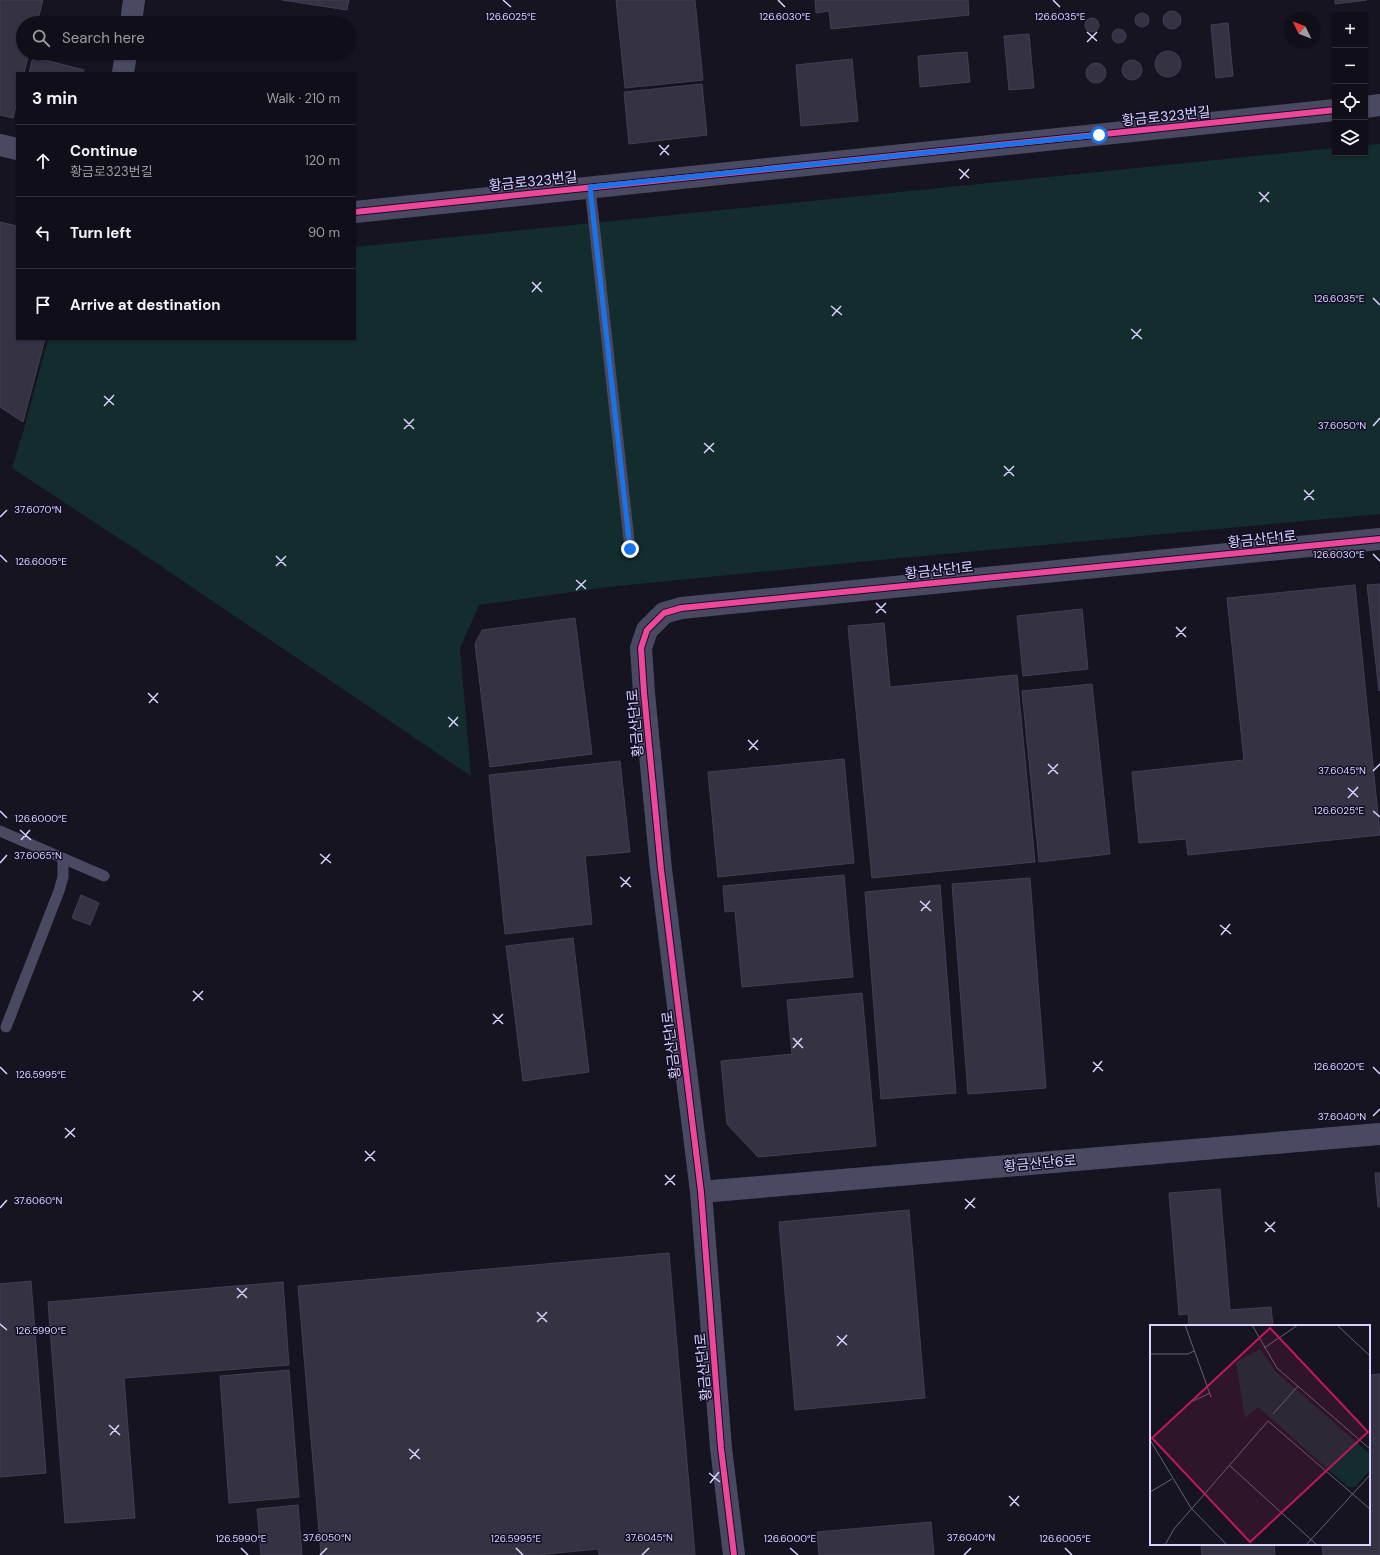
<!DOCTYPE html>
<html lang="en">
<head>
<meta charset="utf-8">
<style>
  body { margin:0; font-family:"DM Sans","Noto Sans KR",sans-serif; background:#1e1d26; color:#f1f3f6 }
  .controls { position:absolute; right:12px; top:12px; display:grid; overflow:hidden; border-radius:0px; box-shadow:0 1px 3px #0004 }
  .controls button { width:36px; height:36px; display:grid; place-items:center; padding:0; border:0; border-bottom:1px solid #302f38; background:#100f19; color:#f1f3f6; font:20px sans-serif }
  .compass { position:absolute; left:1284px; top:12px; width:36px; height:36px; border-radius:50%; background:#100f19; box-shadow:0 1px 3px #0004; rotate:313deg }
  .stop { position:absolute; width:12px; height:12px; margin:-9px; border:3px solid #1a73e8; border-radius:50%; background:#fff }
  .stop.end { background:#1a73e8; border-color:#fff; box-shadow:0 1px 4px #0008 }
  .list { margin:0; padding:0; list-style:none }
  h2 { display:flex; justify-content:space-between; align-items:center; height:52px; margin:0; padding:0 16px; font-size:17px }
  h2 small { font-size:13px; font-weight:400; color:#9c9ca2 }
  .list li { display:grid; grid-template-columns:26px 1fr auto; gap:12px; align-items:center; box-sizing:border-box; height:72px; padding:0 16px; border-top:1px solid #302f38 }
  .list b { display:block; font-size:15px; white-space:nowrap }
  .list p { margin:0; font-size:13px; white-space:nowrap; color:#9c9ca2 }
  .list em { font-size:13px; font-style:normal; color:#9c9ca2 }
  .icon { flex:none; width:22px; height:22px; fill:none; stroke:currentColor; stroke-width:2; stroke-linecap:round; stroke-linejoin:round }
  .map { position:relative; flex:none; width:1380px; height:1555px; overflow:hidden }
  .search { position:absolute; background:#100f19; box-shadow:0 1px 3px #0004; left:16px; top:16px; width:340px; height:44px; display:flex; align-items:center; gap:10px; box-sizing:border-box; padding:0 14px; border-radius:22px; color:#9c9ca2; font-size:15px }
  .panel { position:absolute; background:#100f19; box-shadow:0 1px 3px #0004; left:16px; top:72px; width:340px; height:268px; border-radius:0px }
  .map>svg:first-child { display:block }
  .green { fill:#132c2d }
  .building { fill:#343243; stroke:#433f54 }
  .lines { fill:none; stroke-linecap:round; stroke-linejoin:round }
  .lane { stroke:#4a4962; stroke-width:11 }
  .street { stroke:#4a4962; stroke-width:22 }
  .cycleway-casing { stroke:#130f26; stroke-width:8 }
  .cycleway { stroke:#ed469a; stroke-width:6 }
  .route { stroke:#1a73e8; stroke-width:5 }
  .ticks { fill:none; stroke:#d9d4ff; stroke-width:1.5 }
  .labels { text-anchor:middle; stroke-width:3; stroke-linejoin:round; paint-order:stroke }
  .street-label { font-size:14px; fill:#d9d4ff; stroke:#130f26 }
  .inset-road { fill:none; stroke:#64617a; stroke-width:1 }
  .view { fill:#c2185b; fill-opacity:0.15; stroke:#c2185b; stroke-width:2 }
  .inset-edge { fill:none; stroke:#d9d4ff; stroke-width:2 }
  .ticks-label { font-size:10px; text-anchor:middle; fill:#d9d4ff; stroke:#130f26; stroke-width:3; stroke-linejoin:round; paint-order:stroke }
</style>
</head>
<body>
<div class="map">
<svg width="1380" height="1555" viewBox="0 0 1380 1555">
  <rect width="100%" height="100%" fill="#161421"/>
  <path class="green" d="M 1380,144 L 1380,514 L 869,561 L 608,587 L 479,605 L 460,648 L 471,776 L 152,560 L 12,468 L 24,429 L 48,339 L 355,339 L 355,247 L 1335,148 L 1335,153 L 1365,153 L 1365,145 Z"/>
  <path class="building" d="M 0,0 L 43,0 L 37,23 L 23,23 L 23,53 L 29,53 L 24,73 L 17,73 L 17,102 L 13,118 L 0,115 Z
    M 282,0 L 349,0 L 347,10 Z
    M 616,0 L 695,0 L 703,80 L 625,88 Z
    M 815,0 L 968,0 L 969,15 L 831,29 L 829,11 L 816,13 Z
    M 1335,0 L 1367,0 L 1335,4 Z
    M1163 20a9 9 0 1 1 18 0a9 9 0 1 1-18 0Z
    M1135 20a7 7 0 1 1 14 0a7 7 0 1 1-14 0Z
    M1085 25a7 7 0 1 1 14 0a7 7 0 1 1-14 0Z
    M 1228,23 L 1233,76 L 1216,78 L 1211,25 Z
    M1112 36a7 7 0 1 1 14 0a7 7 0 1 1-14 0Z
    M 1029,34 L 1034,88 L 1009,90 L 1004,36 Z
    M1155 64a13 13 0 1 1 26 0a13 13 0 1 1-26 0Z
    M 967,52 L 970,82 L 920,87 L 918,56 Z
    M 33,57 L 84,70 L 83,73 L 29,73 Z
    M 852,59 L 858,121 L 801,126 L 796,65 Z
    M1122 70a10 10 0 1 1 20 0a10 10 0 1 1-20 0Z
    M1086 73a10 10 0 1 1 20 0a10 10 0 1 1-20 0Z
    M 702,84 L 707,135 L 629,144 L 624,92 Z
    M 0,222 L 17,226 L 17,339 L 45,339 L 23,422 L 0,407 Z
    M 1380,584 L 1380,690 L 1379,691 L 1367,585 Z
    M 1355,585 L 1380,835 L 1188,855 L 1186,839 L 1139,843 L 1132,772 L 1244,760 L 1227,598 Z
    M 1082,609 L 1088,669 L 1023,676 L 1017,616 Z
    M 575,618 L 592,754 L 490,767 L 475,644 L 482,630 Z
    M 884,623 L 890,687 L 1017,675 L 1035,862 L 872,878 L 848,626 Z
    M 1092,684 L 1110,854 L 1039,862 L 1022,691 Z
    M 844,759 L 854,863 L 718,877 L 708,772 Z
    M 620,761 L 630,852 L 585,856 L 592,924 L 505,934 L 489,775 Z
    M 844,875 L 853,977 L 742,987 L 735,911 L 725,912 L 723,886 Z
    M 1030,878 L 1046,1088 L 968,1094 L 952,884 Z
    M 940,885 L 956,1093 L 881,1099 L 865,892 Z
    M 81,895 L 99,903 L 90,925 L 72,918 Z
    M 573,938 L 589,1072 L 523,1081 L 506,946 Z
    M 862,993 L 876,1146 L 758,1157 L 727,1124 L 721,1061 L 792,1054 L 787,1000 Z
    M 1375,1173 L 1380,1173 L 1380,1207 L 1378,1207 Z
    M 1220,1189 L 1230,1310 L 1271,1307 L 1273,1326 L 1189,1326 L 1188,1314 L 1179,1315 L 1169,1193 Z
    M 909,1210 L 925,1398 L 795,1410 L 779,1222 Z
    M 669,1253 L 695,1555 L 599,1555 L 598,1549 L 537,1555 L 321,1555 L 298,1286 Z
    M 31,1281 L 46,1473 L 0,1477 L 0,1284 Z
    M 283,1282 L 289,1365 L 124,1378 L 135,1518 L 65,1523 L 48,1302 Z
    M 289,1370 L 299,1497 L 229,1503 L 220,1376 Z
    M 1380,1374 L 1380,1555 L 1323,1555 L 1322,1544 L 1369,1544 L 1369,1375 Z
    M 298,1505 L 302,1555 L 261,1555 L 257,1509 Z
    M 931,1522 L 934,1555 L 819,1555 L 817,1532 Z
    M 1201,1544 L 1274,1544 L 1275,1555 L 1202,1555 Z"/>
  <g class="lines">
    <path class="lane" d="M 590,187 L 630,549
      M 0,831 L 104,876
      M 6,1027 L 59,891 L 63,877 L 63,858"/>
    <path class="street" d="M 131,23 L 134,0
      M 123,73 L 126,53
      M 1365,107 L 1380,105
      M 0,145 L 17,149
      M 355,212 L 1335,110
      M 701,1192 L 1380,1134
      M 734,1555 L 721,1448 L 701,1192 L 661,869 L 644,693 L 641,648 L 647,630 L 664,613 L 681,608 L 1380,539"/>
    <g class="cycleway-casing">
      <path id="cycleway" d="M 355,212 L 1335,110
        M 734,1555 L 721,1448 L 701,1192 L 661,869 L 644,693 L 641,648 L 647,630 L 664,613 L 681,608 L 1380,539"/>
    </g>
    <use href="#cycleway" class="cycleway"/>
  </g>
  <g class="lines">
    <path class="route" d="M 630,549 L 590,187 L 1099,135"/>
  </g>
  <path class="ticks" d="M 503,0 L 511,7M 778,0 L 785,7M 1053,0 L 1060,7M 1087,32 L 1097,41M 1087,42 L 1097,32M 659,145 L 669,155M 660,155 L 669,145M 959,169 L 969,178M 960,179 L 969,169M 1259,192 L 1269,202M 1260,202 L 1269,192M 532,282 L 542,292M 532,292 L 541,282M 1373,298 L 1380,305M 831,306 L 842,315M 832,316 L 841,306M 1131,329 L 1142,339M 1132,339 L 1141,329M 104,396 L 114,405M 104,406 L 114,395M 404,419 L 414,429M 1373,426 L 1380,418M 404,429 L 414,419M 704,443 L 714,452M 704,453 L 714,443M 1004,466 L 1014,476M 1004,476 L 1014,466M 1304,490 L 1314,500M 1304,500 L 1314,490M 0,517 L 7,510M 1373,554 L 1380,561M 0,555 L 7,562M 276,556 L 286,566M 276,566 L 286,556M 576,580 L 586,589M 576,590 L 586,580M 876,603 L 886,613M 876,613 L 886,603M 1176,627 L 1186,637M 1176,637 L 1186,627M 148,693 L 158,703M 149,703 L 158,693M 448,717 L 458,726M 449,727 L 458,717M 748,740 L 758,750M 749,750 L 758,740M 1048,764 L 1058,774M 1373,771 L 1380,764M 1048,774 L 1058,764M 1348,788 L 1358,797M 1348,798 L 1358,787M 0,811 L 7,818M 1373,811 L 1380,817M 20,830 L 31,840M 21,840 L 30,830M 320,854 L 331,863M 0,863 L 7,855M 321,864 L 330,854M 620,877 L 631,887M 621,887 L 630,877M 920,901 L 931,911M 921,911 L 930,901M 1220,925 L 1231,934M 1221,935 L 1230,924M 193,991 L 203,1000M 193,1001 L 203,991M 493,1014 L 503,1024M 493,1024 L 503,1014M 793,1038 L 803,1048M 793,1048 L 802,1038M 1093,1062 L 1103,1071M 0,1067 L 7,1074M 1373,1067 L 1380,1074M 1093,1072 L 1102,1061M 1373,1116 L 1380,1109M 65,1128 L 75,1137M 65,1138 L 75,1128M 365,1151 L 375,1161M 365,1161 L 375,1151M 665,1175 L 675,1185M 665,1185 L 675,1175M 965,1199 L 975,1208M 0,1208 L 7,1200M 965,1209 L 975,1198M 1265,1222 L 1275,1232M 1265,1232 L 1275,1222M 237,1288 L 247,1298M 237,1298 L 247,1288M 537,1312 L 547,1322M 537,1322 L 547,1312M 0,1324 L 7,1330M 837,1336 L 847,1345M 837,1346 L 847,1335M 109,1425 L 120,1435M 110,1435 L 119,1425M 409,1449 L 420,1459M 410,1459 L 419,1449M 709,1473 L 720,1482M 710,1483 L 719,1472M 1009,1496 L 1019,1506M 1010,1506 L 1019,1496M 241,1548 L 248,1555M 516,1548 L 523,1555M 790,1548 L 798,1555M 1065,1548 L 1072,1555M 320,1555 L 327,1548M 642,1555 L 649,1548M 964,1555 L 971,1548"/>
  <g class="labels">
    <g class="street-label">
      <text transform="translate(1166 116) rotate(-6)" y="5">황금로323번길</text>
      <text transform="translate(533 181) rotate(-6)" y="5">황금로323번길</text>
      <text transform="translate(1262 539) rotate(-6)" y="5">황금산단1로</text>
      <text transform="translate(939 570) rotate(-6)" y="5">황금산단1로</text>
      <text transform="translate(635 723) rotate(-95)" y="5">황금산단1로</text>
      <text transform="translate(671 1045) rotate(-97)" y="5">황금산단1로</text>
      <text transform="translate(1040 1163) rotate(-5)" y="5">황금산단6로</text>
      <text transform="translate(703 1367) rotate(-95)" y="5">황금산단1로</text>
    </g>
  </g>
  <g transform="translate(1150 1325)">
    <rect width="220" height="220" fill="#161421"/>
    <path d="M 110,24 L 125,46 L 220,129 L 220,145 L 205,162 L 198,162 L 108,82 L 95,93 L 86,37 Z" fill="#132c2d"/>
    <path class="inset-road" d="M 35,0 L 61,72M 102,0 L 127,43 L 220,124M 187,0 L 220,31M 114,23 L 148,0M 0,29 L 38,29 L 44,26M 43,76 L 60,68M 123,89 L 148,61M 0,115 L 41,183 L 77,220M 79,140 L 167,220M 0,167 L 22,154M 15,220 L 24,204 L 118,96 L 220,184M 156,220 L 220,150"/>
    <path class="view" d="M 120,3 L 218,107 L 100,217 L 2,113 Z"/>
    <rect width="220" height="220" class="inset-edge"/>
  </g>
  <g class="ticks-label">
    <text x="511" y="20">126.6025°E</text>
    <text x="785" y="20">126.6030°E</text>
    <text x="1060" y="20">126.6035°E</text>
    <text x="1339" y="302">126.6035°E</text>
    <text x="1342" y="429">37.6050°N</text>
    <text x="38" y="513">37.6070°N</text>
    <text x="1339" y="558">126.6030°E</text>
    <text x="41" y="565">126.6005°E</text>
    <text x="1342" y="774">37.6045°N</text>
    <text x="1339" y="814">126.6025°E</text>
    <text x="41" y="822">126.6000°E</text>
    <text x="38" y="859">37.6065°N</text>
    <text x="1339" y="1070">126.6020°E</text>
    <text x="41" y="1078">126.5995°E</text>
    <text x="1342" y="1120">37.6040°N</text>
    <text x="38" y="1204">37.6060°N</text>
    <text x="41" y="1334">126.5990°E</text>
    <text x="327" y="1541">37.6050°N</text>
    <text x="649" y="1541">37.6045°N</text>
    <text x="971" y="1541">37.6040°N</text>
    <text x="241" y="1542">126.5990°E</text>
    <text x="516" y="1542">126.5995°E</text>
    <text x="790" y="1542">126.6000°E</text>
    <text x="1065" y="1542">126.6005°E</text>
  </g>
</svg>
<div class="controls">
<button>+</button>
<button>−</button>
<button><svg class="icon" aria-label="locate" viewBox="0 0 24 24"><circle cx="12" cy="12" r="6"/><path d="M12 2v4M12 18v4M2 12h4M18 12h4"/></svg></button>
<button><svg class="icon" aria-label="layers" viewBox="0 0 24 24"><path d="M12 4l9 5-9 5-9-5zM3 14l9 5 9-5"/></svg></button>
</div>
<svg class="compass" viewBox="-18 -18 36 36"><path d="M0-13l5 13h-10z" fill="#e53935"/><path d="M0 13l5-13h-10z" fill="#9c9ca2"/></svg>
<div class="stop" style="left:1099px;top:135px"></div>
<div class="stop end" style="left:630px;top:549px"></div>
<div class="search"><svg class="icon" aria-label="search" viewBox="0 0 24 24"><circle cx="10" cy="10" r="6"/><path d="M15 15l6 6"/></svg>Search here</div>
<section class="panel">
<h2>3 min<small>Walk · 210 m</small></h2>
<ul class="list">
<li><svg class="icon" aria-label="ahead" viewBox="0 0 24 24"><path d="M12 20V5M6 11l6-6 6 6"/></svg><div><b>Continue</b><p>황금로323번길</p></div><em>120 m</em></li>
<li><svg class="icon" aria-label="left" viewBox="0 0 24 24"><path d="M17 20v-9H6M10 6l-5 5 5 5"/></svg><div><b>Turn left</b></div><em>90 m</em></li>
<li><svg class="icon" aria-label="arrive" viewBox="0 0 24 24"><path d="M6 21V4h12l-3 4 3 4H6"/></svg><div><b>Arrive at destination</b></div></li>
</ul>
</section>
</div>
</body>
</html>
